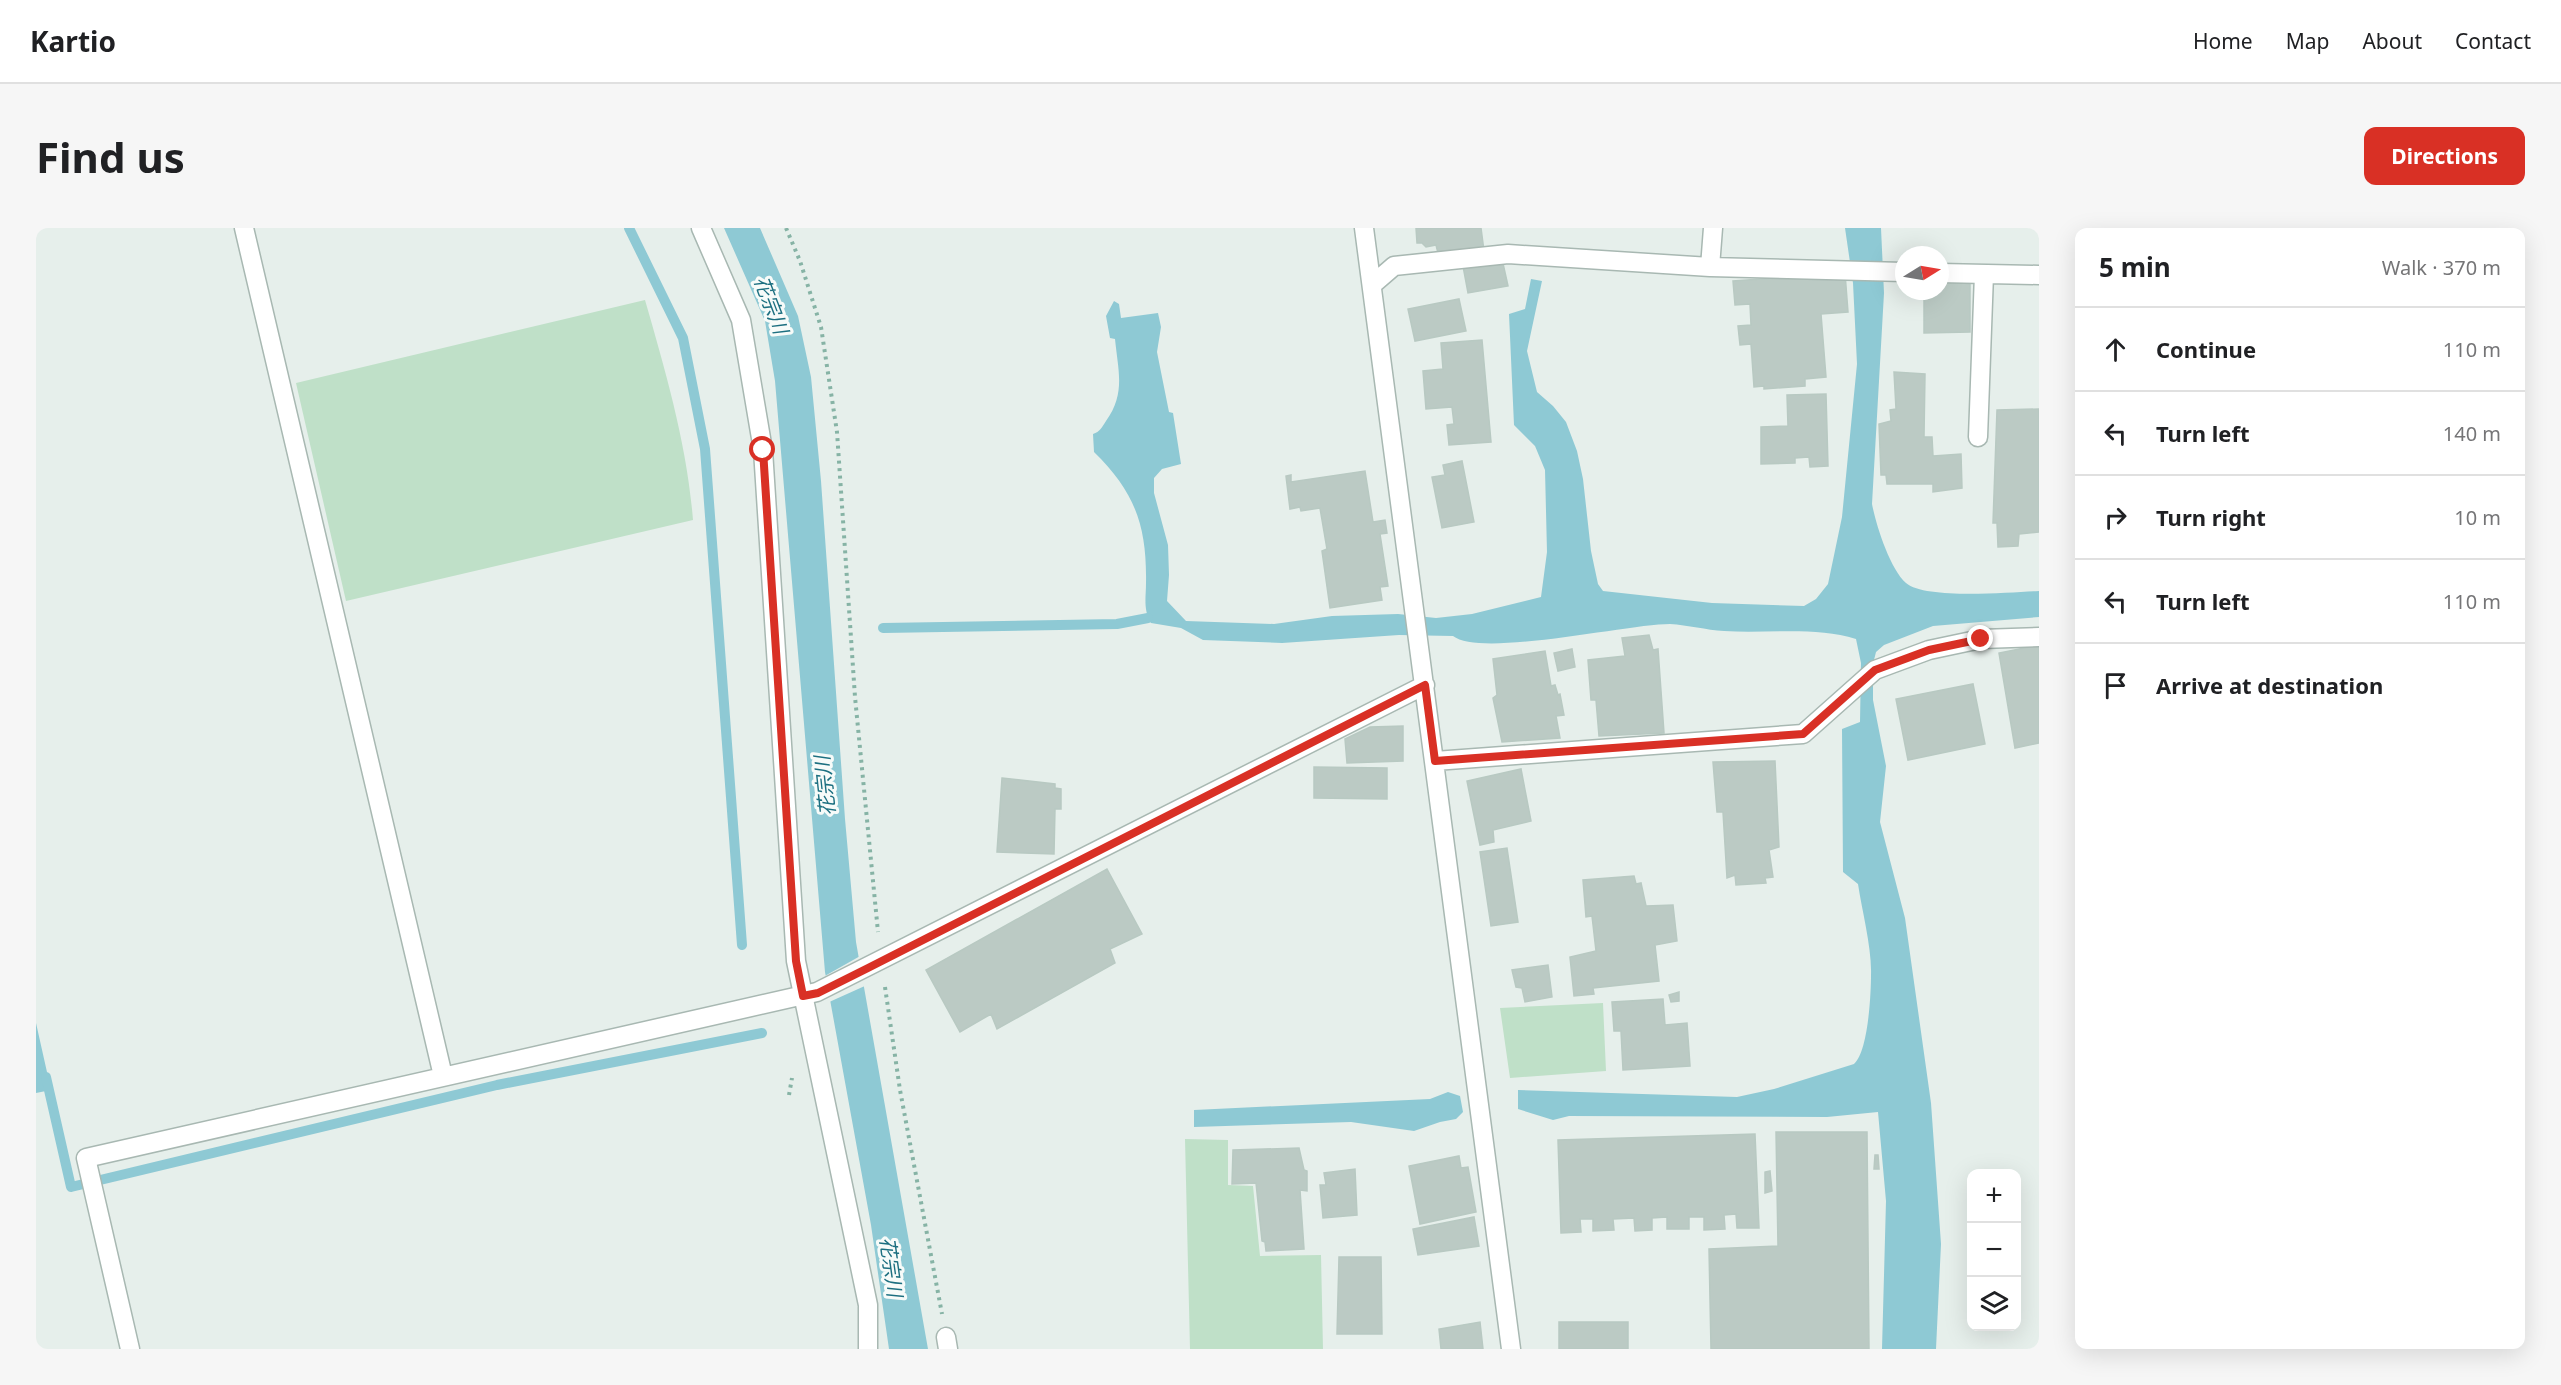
<!DOCTYPE html>
<html lang="en">
<head>
<meta charset="utf-8">
<style>
  body { margin:0; font-family:"Noto Sans","Noto Sans JP",sans-serif; background:#f6f6f6; color:#202124 }
  .controls { position:absolute; right:18px; bottom:18px; display:grid; overflow:hidden; border-radius:12px; box-shadow:0 6px 24px #0002 }
  .controls button { width:54px; height:54px; display:grid; place-items:center; padding:0; border:0; border-bottom:2px solid #e0e0e0; background:#fff; color:#202124; font:30px sans-serif }
  .compass { position:absolute; left:1859px; top:18px; width:54px; height:54px; border-radius:50%; background:#fff; box-shadow:0 6px 24px #0002; rotate:79deg }
  .stop { position:absolute; width:18px; height:18px; margin:-14px; border:4px solid #d93025; border-radius:50%; background:#fff }
  .stop.end { background:#d93025; border-color:#fff; box-shadow:0 2px 6px #0008 }
  .list { margin:0; padding:0; list-style:none }
  h2 { display:flex; justify-content:space-between; align-items:center; height:78px; margin:0; padding:0 24px; font-size:26px }
  h2 small { font-size:20px; font-weight:400; color:#757577 }
  .list li { display:grid; grid-template-columns:39px 1fr auto; gap:18px; align-items:center; box-sizing:border-box; height:84px; padding:0 24px; border-top:2px solid #e0e0e0 }
  .list b { display:block; font-size:22px; white-space:nowrap }
  .list em { font-size:20px; font-style:normal; color:#757577 }
  .icon { flex:none; width:33px; height:33px; fill:none; stroke:currentColor; stroke-width:2; stroke-linecap:round; stroke-linejoin:round }
  .map { position:relative; flex:none; width:2003px; height:1121px; overflow:hidden; border-radius:12px }
  header { display:flex; align-items:center; gap:36px; box-sizing:border-box; height:84px; padding:0 30px; background:#fff; border-bottom:2px solid #e0e0e0 }
  header strong { font-size:28px }
  nav { display:flex; gap:33px; margin-inline-start:auto; font-size:21px }
  .intro { display:flex; align-items:center; justify-content:space-between; box-sizing:border-box; height:144px; padding:0 36px }
  h1 { margin:0; font-size:42px }
  .button { padding:15px 27px; border-radius:12px; background:#d93025; color:#fff; font-size:21px; font-weight:700 }
  main { display:flex; gap:36px; padding:0 36px }
  aside { flex:1; background:#fff; border-radius:12px; box-shadow:0 6px 24px #0002 }
  .map>svg:first-child { display:block }
  .green { fill:#bfe0c8 }
  .water { fill:#8ec9d4 }
  .pier { fill:#e6efeb }
  .lines { fill:none; stroke-linecap:round; stroke-linejoin:round }
  .stream { stroke:#8ec9d4; stroke-width:10 }
  .building { fill:#bbcac4; stroke:#b8c9c2; stroke-width:1.5 }
  .minor-casing { stroke:#a8b8b2; stroke-width:21 }
  .path { stroke:#86b3a5; stroke-width:4; stroke-dasharray:3 4.5; stroke-linecap:butt }
  .minor { stroke:#fff; stroke-width:18 }
  .route { stroke:#d93025; stroke-width:8 }
  .labels { text-anchor:middle; stroke-width:6; stroke-linejoin:round; paint-order:stroke }
  .water-label { font-size:20px; font-style:italic; fill:#1c6f80; stroke:#f7fbf9 }
</style>
</head>
<body>
<header>
<strong>Kartio</strong>
<nav><a>Home</a><a>Map</a><a>About</a><a>Contact</a></nav>
</header>
<div class="intro"><h1>Find us</h1><a class="button">Directions</a></div>
<main>
<div class="map">
<svg width="2003" height="1121" viewBox="0 0 2003 1121">
  <rect width="100%" height="100%" fill="#e6efeb"/>
  <path class="green" d="M 609,72 C 630,145 651,217 657,292 L 310,373 L 260,155 Z
    M 1567,775 L 1570,843 L 1474,850 L 1464,780 Z
    M 1149,911 L 1192,912 L 1192,957 L 1217,958 L 1224,1028 L 1285,1027 L 1287,1121 L 1154,1121 Z"/>
  <path class="water" d="M 688,0 L 724,0 L 762,88 L 775,149 L 785,253 L 809,591 L 820,714 L 892,1121 L 853,1121 L 835,997 L 789,744 L 739,153 L 729,93 Z
    M 1809,0 L 1845,0 L 1848,65 L 1836,276 C 1840,297 1854,341 1870,355 C 1890,372 1975,364 2003,363 L 2003,389 L 1897,398 L 1848,417 L 1840,424 L 1837,436 L 1837,472 L 1850,538 L 1844,594 L 1869,690 L 1895,875 L 1905,1016 L 1900,1121 L 1846,1121 L 1850,973 L 1842,884 L 1791,889 L 1533,888 L 1517,892 L 1482,881 L 1482,862 L 1701,869 L 1738,861 L 1818,836 C 1832,824 1835,767 1835,747 C 1836,720 1826,683 1822,656 L 1807,644 L 1806,501 L 1824,494 L 1825,435 L 1820,411 C 1779,398 1731,406 1688,403 C 1670,402 1652,397 1634,396 C 1592,396 1445,430 1417,408 L 1363,407 L 1246,415 L 1167,412 L 1145,400 L 1115,395 C 1107,381 1110,370 1110,355 C 1111,298 1099,264 1058,224 L 1057,206 C 1064,204 1066,199 1070,193 C 1090,166 1082,142 1079,111 L 1074,110 L 1070,88 L 1078,73 L 1083,76 L 1085,90 L 1122,85 L 1125,99 L 1121,124 L 1133,184 L 1137,185 L 1145,236 L 1126,241 L 1118,250 L 1118,265 L 1132,317 L 1133,347 L 1131,373 L 1150,393 L 1238,396 L 1296,388 L 1362,386 L 1400,390 L 1436,386 L 1505,369 L 1511,324 L 1509,242 L 1499,218 L 1478,197 L 1473,86 L 1489,81 L 1495,51 L 1506,53 L 1491,123 L 1501,164 L 1517,178 L 1530,194 L 1541,223 L 1547,251 L 1555,323 L 1562,356 L 1567,363 L 1676,375 L 1768,378 L 1780,371 L 1792,356 L 1806,289 L 1821,136 L 1817,55 Z
    M 0,795 L 15,862 L 0,865 Z
    M 1412,864 L 1424,868 L 1427,884 L 1420,891 L 1404,894 L 1378,903 L 1315,894 L 1158,899 L 1158,882 L 1394,871 Z"/>
  <path class="pier" d="M 826,727 L 831,757 L 791,775 L 787,749 Z"/>
  <g class="lines">
    <path class="stream" d="M 593,0 L 647,110 L 669,221 L 706,717
      M 847,400 L 1081,396 L 1112,390
      M 10,849 L 35,959 L 461,857 L 726,805"/>
  </g>
  <path class="building" d="M 1380,0 L 1445,0 L 1448,23 L 1402,25 L 1400,17 L 1390,19 L 1386,15 L 1381,15 Z
    M 1466,31 L 1472,58 L 1432,65 L 1427,38 Z
    M 1809,45 L 1812,84 L 1785,86 L 1790,149 L 1769,151 L 1769,158 L 1728,161 L 1728,158 L 1718,159 L 1715,116 L 1704,117 L 1702,98 L 1715,97 L 1714,76 L 1699,77 L 1697,53 Z
    M 1934,50 L 1934,104 L 1888,105 L 1888,63 L 1904,63 L 1904,51 Z
    M 1423,71 L 1430,103 L 1379,113 L 1372,81 Z
    M 1446,112 L 1455,214 L 1413,217 L 1411,197 L 1418,196 L 1416,179 L 1390,181 L 1387,143 L 1407,141 L 1405,115 Z
    M 1858,144 L 1889,146 L 1888,209 L 1896,209 L 1897,228 L 1925,226 L 1926,260 L 1897,264 L 1897,256 L 1851,256 L 1850,247 L 1845,247 L 1843,196 L 1855,193 L 1854,182 L 1860,181 Z
    M 1790,166 L 1792,238 L 1774,239 L 1773,229 L 1759,230 L 1759,235 L 1725,236 L 1725,199 L 1752,198 L 1751,167 Z
    M 2003,181 L 2003,304 L 1983,306 L 1982,318 L 1962,319 L 1961,295 L 1957,295 L 1961,182 Z
    M 1426,233 L 1438,294 L 1406,300 L 1396,249 L 1409,247 L 1407,237 Z
    M 1329,243 L 1337,294 L 1349,292 L 1351,305 L 1344,306 L 1352,358 L 1344,359 L 1346,372 L 1294,380 L 1286,323 L 1291,321 L 1284,280 L 1265,283 L 1264,279 L 1254,281 L 1250,248 L 1255,247 L 1255,254 Z
    M 1613,407 L 1617,422 L 1622,421 L 1628,505 L 1563,508 L 1560,472 L 1555,472 L 1552,432 L 1589,428 L 1586,410 Z
    M 2003,417 L 2003,515 L 1979,520 L 1963,425 Z
    M 1536,421 L 1539,439 L 1522,443 L 1518,425 Z
    M 1509,423 L 1515,458 L 1519,457 L 1522,467 L 1524,466 L 1528,487 L 1520,488 L 1524,510 L 1466,514 L 1457,470 L 1461,467 L 1457,431 Z
    M 1937,456 L 1949,516 L 1872,532 L 1860,471 Z
    M 1367,498 L 1367,533 L 1311,535 L 1309,511 L 1334,499 Z
    M 1739,533 L 1743,619 L 1733,622 L 1737,649 L 1729,650 L 1730,655 L 1700,657 L 1699,647 L 1691,650 L 1687,584 L 1681,584 L 1677,534 Z
    M 1278,539 L 1351,540 L 1351,571 L 1278,570 Z
    M 1485,541 L 1495,593 L 1457,602 L 1458,614 L 1444,617 L 1431,553 Z
    M 966,550 L 1019,556 L 1019,560 L 1025,561 L 1025,581 L 1019,581 L 1018,626 L 961,624 Z
    M 1471,620 L 1482,694 L 1455,698 L 1444,624 Z
    M 1071,641 L 1106,706 L 1074,721 L 1079,735 L 961,801 L 955,786 L 924,804 L 890,742 Z
    M 1598,648 L 1600,656 L 1605,655 L 1610,678 L 1637,677 L 1641,713 L 1619,717 L 1623,753 L 1557,760 L 1558,766 L 1538,768 L 1534,729 L 1560,723 L 1556,688 L 1550,689 L 1547,652 Z
    M 1512,737 L 1516,769 L 1489,774 L 1486,760 L 1480,759 L 1476,742 Z
    M 1643,764 L 1643,773 L 1635,774 L 1633,767 Z
    M 1627,771 L 1629,797 L 1651,795 L 1654,838 L 1587,842 L 1585,803 L 1578,803 L 1576,774 Z
    M 1740,904 L 1831,904 L 1833,1121 L 1675,1121 L 1673,1021 L 1742,1018 Z
    M 1719,906 L 1723,1000 L 1701,1000 L 1700,986 L 1688,987 L 1689,1001 L 1668,1002 L 1668,989 L 1653,989 L 1653,1001 L 1631,1001 L 1631,989 L 1616,990 L 1616,1002 L 1599,1003 L 1598,990 L 1577,991 L 1578,1002 L 1557,1003 L 1557,991 L 1544,991 L 1545,1004 L 1525,1005 L 1522,912 Z
    M 1263,920 L 1268,942 L 1271,943 L 1271,963 L 1264,962 L 1268,1021 L 1230,1023 L 1229,1014 L 1226,1013 L 1220,955 L 1196,956 L 1197,922 Z
    M 1839,927 L 1842,927 L 1843,941 L 1838,941 Z
    M 1423,928 L 1425,940 L 1432,939 L 1440,984 L 1384,996 L 1373,938 Z
    M 1319,941 L 1321,987 L 1287,990 L 1284,957 L 1290,957 L 1288,945 Z
    M 1734,943 L 1736,963 L 1729,965 L 1729,944 Z
    M 1438,989 L 1443,1018 L 1382,1027 L 1377,1001 Z
    M 1303,1029 L 1345,1029 L 1346,1106 L 1301,1106 Z
    M 1444,1094 L 1447,1121 L 1405,1121 L 1403,1101 Z
    M 1523,1094 L 1592,1094 L 1592,1121 L 1523,1121 Z"/>
  <g class="lines">
    <g class="minor-casing">
      <path id="minor" d="M 208,0 L 407,848
        M 665,0 L 705,92 L 727,222 L 760,733 L 832,1077 L 832,1121
        M 1328,0 L 1475,1121
        M 1674,39 L 1677,0
        M 1904,45 L 2003,47
        M 1336,57 L 1358,38 L 1472,26 L 1674,39 L 1868,44
        M 1942,209 L 1948,46
        M 1399,533 L 1767,506 L 1839,442 L 1893,422 L 1945,411 L 2003,409
        M 910,1109 L 912,1121
        M 94,1121 L 50,930 L 781,764 L 1389,457"/>
    </g>
    <path class="path" d="M 750,0 L 764,33 L 785,99 L 801,204 L 819,469 L 842,704
      M 849,759 L 864,862 L 906,1086
      M 753,867 L 756,850"/>
    <use href="#minor" class="minor"/>
  </g>
  <g class="lines">
    <path class="route" d="M 727,222 L 760,733 L 767,768 L 782,765 L 832,740 L 1389,457 L 1399,533 L 1767,506 L 1839,442 L 1893,422 L 1945,411"/>
  </g>
  <g class="labels">
    <g class="water-label">
      <text transform="translate(735 77) rotate(69)" y="7">花宗川</text>
      <text transform="translate(789 558) rotate(-96)" y="7">花宗川</text>
      <text transform="translate(855 1039) rotate(82)" y="7">花宗川</text>
    </g>
  </g>
</svg>
<div class="controls">
<button>+</button>
<button>−</button>
<button><svg class="icon" aria-label="layers" viewBox="0 0 24 24"><path d="M12 4l9 5-9 5-9-5zM3 14l9 5 9-5"/></svg></button>
</div>
<svg class="compass" viewBox="-18 -18 36 36"><path d="M0-13l5 13h-10z" fill="#e53935"/><path d="M0 13l5-13h-10z" fill="#757577"/></svg>
<div class="stop" style="left:727px;top:222px"></div>
<div class="stop end" style="left:1945px;top:411px"></div>
</div>
<aside>
<h2>5 min<small>Walk · 370 m</small></h2>
<ul class="list">
<li><svg class="icon" aria-label="ahead" viewBox="0 0 24 24"><path d="M12 20V5M6 11l6-6 6 6"/></svg><div><b>Continue</b></div><em>110 m</em></li>
<li><svg class="icon" aria-label="left" viewBox="0 0 24 24"><path d="M17 20v-9H6M10 6l-5 5 5 5"/></svg><div><b>Turn left</b></div><em>140 m</em></li>
<li><svg class="icon" aria-label="right" viewBox="0 0 24 24"><path d="M7 20v-9h11M14 6l5 5-5 5"/></svg><div><b>Turn right</b></div><em>10 m</em></li>
<li><svg class="icon" aria-label="left" viewBox="0 0 24 24"><path d="M17 20v-9H6M10 6l-5 5 5 5"/></svg><div><b>Turn left</b></div><em>110 m</em></li>
<li><svg class="icon" aria-label="arrive" viewBox="0 0 24 24"><path d="M6 21V4h12l-3 4 3 4H6"/></svg><div><b>Arrive at destination</b></div></li>
</ul>
</aside>
</main>
</body>
</html>
